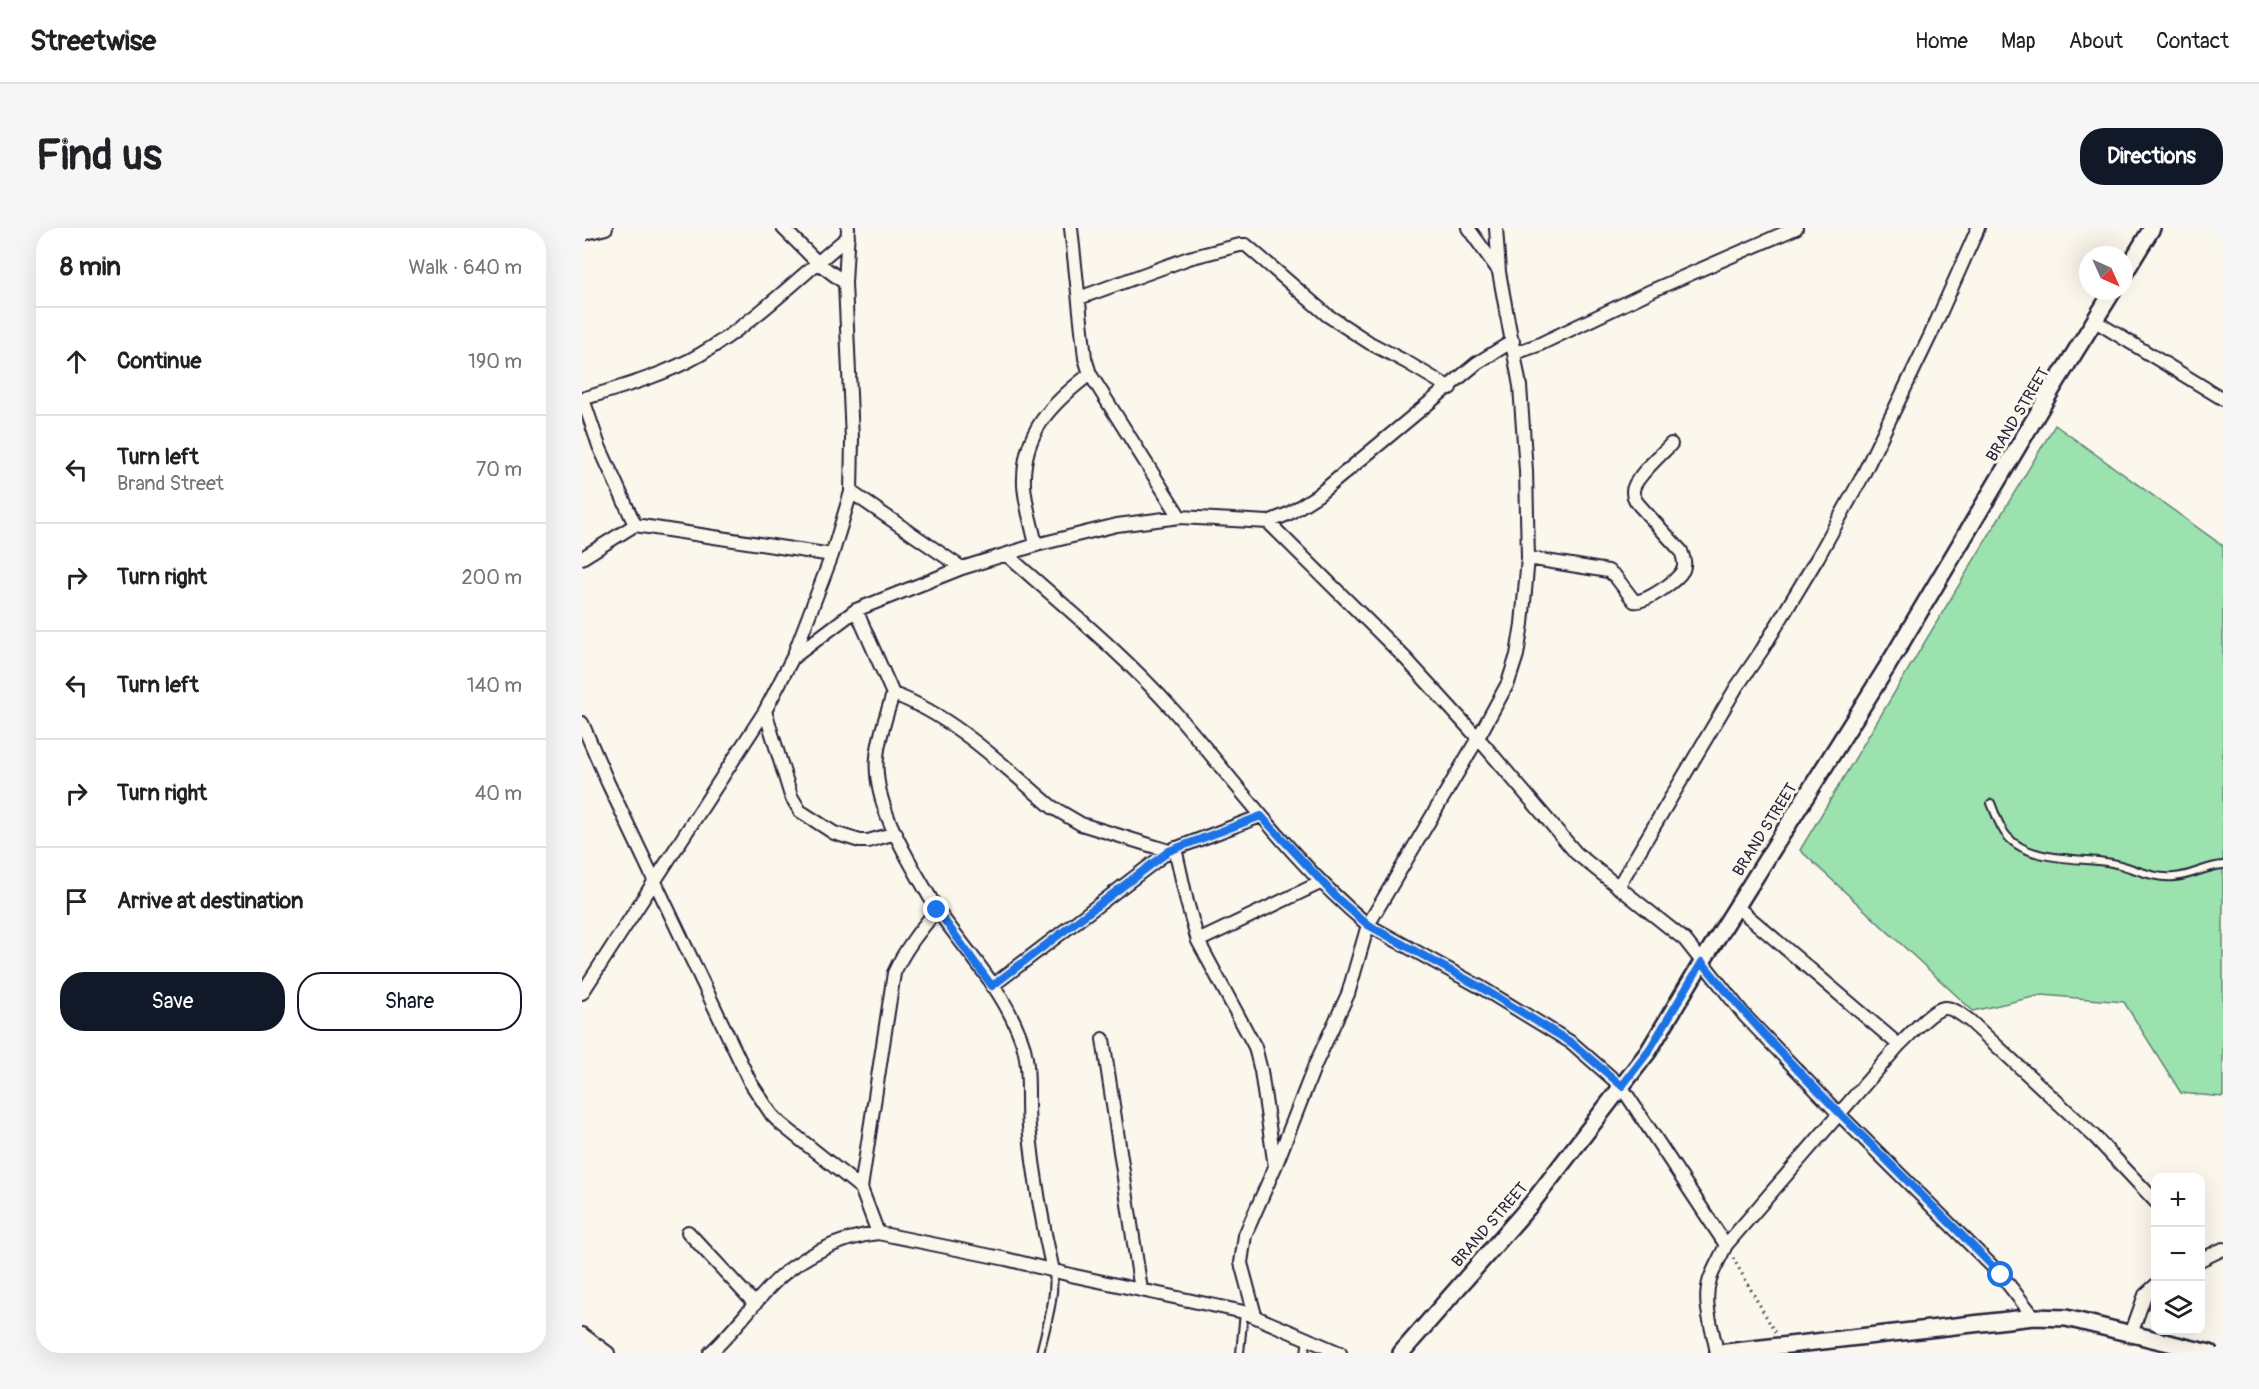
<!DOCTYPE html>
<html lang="en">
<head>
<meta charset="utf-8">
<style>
  body { margin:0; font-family:Pangolin,sans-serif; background:#f6f6f6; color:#202124 }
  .controls { position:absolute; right:18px; bottom:18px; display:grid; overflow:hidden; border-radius:12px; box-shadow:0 6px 24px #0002 }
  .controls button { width:54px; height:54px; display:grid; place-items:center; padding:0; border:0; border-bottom:2px solid #e0e0e0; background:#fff; color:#202124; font:30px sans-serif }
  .compass { position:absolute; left:1497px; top:18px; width:54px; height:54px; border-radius:50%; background:#fff; box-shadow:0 6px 24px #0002; rotate:135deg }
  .stop { position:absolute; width:18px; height:18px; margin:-14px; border:4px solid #1a73e8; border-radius:50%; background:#fff }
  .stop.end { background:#1a73e8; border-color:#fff; box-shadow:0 2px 6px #0008 }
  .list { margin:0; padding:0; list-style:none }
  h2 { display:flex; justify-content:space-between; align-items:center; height:78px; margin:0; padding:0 24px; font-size:26px }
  h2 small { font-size:20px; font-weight:400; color:#757577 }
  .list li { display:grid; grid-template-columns:39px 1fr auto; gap:18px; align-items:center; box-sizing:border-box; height:108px; padding:0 24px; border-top:2px solid #e0e0e0 }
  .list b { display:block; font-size:22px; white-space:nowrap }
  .list p { margin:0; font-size:20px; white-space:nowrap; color:#757577 }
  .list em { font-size:20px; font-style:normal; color:#757577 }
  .actions { display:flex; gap:12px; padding:18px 24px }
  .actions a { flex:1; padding:14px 0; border:2px solid #111827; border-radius:24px; text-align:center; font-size:21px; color:#111827 }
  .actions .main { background:#111827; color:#fff }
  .icon { flex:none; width:33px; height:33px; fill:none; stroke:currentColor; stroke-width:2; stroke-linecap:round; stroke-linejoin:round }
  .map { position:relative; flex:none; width:1641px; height:1125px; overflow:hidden; border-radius:24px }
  header { display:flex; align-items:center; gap:36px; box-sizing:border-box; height:84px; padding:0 30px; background:#fff; border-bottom:2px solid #e0e0e0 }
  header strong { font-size:28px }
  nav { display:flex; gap:33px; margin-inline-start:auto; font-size:21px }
  .intro { display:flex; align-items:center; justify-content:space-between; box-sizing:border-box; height:144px; padding:0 36px }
  h1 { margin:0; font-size:42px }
  .button { padding:15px 27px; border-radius:24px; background:#111827; color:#fff; font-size:21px; font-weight:700 }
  main { display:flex; gap:36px; padding:0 36px }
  aside { flex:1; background:#fff; border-radius:24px; box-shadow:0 6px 24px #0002 }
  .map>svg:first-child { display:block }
  .green { fill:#9ce2af; stroke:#5f8275; stroke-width:1.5 }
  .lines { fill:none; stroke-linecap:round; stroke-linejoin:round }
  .service-casing { stroke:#22223b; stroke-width:10 }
  .minor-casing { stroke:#22223b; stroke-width:16 }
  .tertiary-casing { stroke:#22223b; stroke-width:20 }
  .path { stroke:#22223b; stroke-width:3; stroke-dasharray:1.5 4.5; stroke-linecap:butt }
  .service { stroke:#fbf7ec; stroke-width:6 }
  .minor { stroke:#fbf7ec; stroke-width:12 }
  .tertiary { stroke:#fbf7ec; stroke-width:15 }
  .route { stroke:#1a73e8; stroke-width:8 }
  .labels { text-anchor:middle; stroke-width:6; stroke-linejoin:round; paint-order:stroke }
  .street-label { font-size:16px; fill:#22223b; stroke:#fbf7ec }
</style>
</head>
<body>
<header>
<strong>Streetwise</strong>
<nav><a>Home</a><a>Map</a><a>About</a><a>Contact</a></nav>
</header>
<div class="intro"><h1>Find us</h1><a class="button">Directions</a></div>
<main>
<aside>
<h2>8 min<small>Walk · 640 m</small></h2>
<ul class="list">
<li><svg class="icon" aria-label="ahead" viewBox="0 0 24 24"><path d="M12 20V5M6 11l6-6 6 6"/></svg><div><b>Continue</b></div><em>190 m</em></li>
<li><svg class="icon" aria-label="left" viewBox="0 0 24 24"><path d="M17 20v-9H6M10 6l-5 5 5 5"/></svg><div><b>Turn left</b><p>Brand Street</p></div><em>70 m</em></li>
<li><svg class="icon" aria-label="right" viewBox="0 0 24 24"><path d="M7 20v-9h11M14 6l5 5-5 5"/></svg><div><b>Turn right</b></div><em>200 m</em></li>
<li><svg class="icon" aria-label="left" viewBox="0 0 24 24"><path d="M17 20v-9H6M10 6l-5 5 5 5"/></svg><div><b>Turn left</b></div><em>140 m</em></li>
<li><svg class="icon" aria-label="right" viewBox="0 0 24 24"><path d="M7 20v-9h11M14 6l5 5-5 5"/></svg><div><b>Turn right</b></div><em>40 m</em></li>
<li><svg class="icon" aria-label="arrive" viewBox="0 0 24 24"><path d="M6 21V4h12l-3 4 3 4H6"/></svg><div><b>Arrive at destination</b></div></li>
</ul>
<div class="actions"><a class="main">Save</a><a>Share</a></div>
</aside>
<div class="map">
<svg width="1641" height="1125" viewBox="0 0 1641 1125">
  <rect width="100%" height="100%" fill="#fbf7ec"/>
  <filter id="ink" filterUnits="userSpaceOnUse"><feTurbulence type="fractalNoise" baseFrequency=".0167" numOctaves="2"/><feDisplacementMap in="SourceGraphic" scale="12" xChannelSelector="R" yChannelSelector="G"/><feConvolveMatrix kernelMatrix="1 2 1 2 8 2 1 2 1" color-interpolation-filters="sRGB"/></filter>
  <g filter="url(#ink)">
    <path class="green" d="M 1473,197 L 1641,318 L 1641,869 L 1599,865 L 1542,774 L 1460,767 L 1391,783 L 1218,622 Z"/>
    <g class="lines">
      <g class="service-casing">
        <path id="service" d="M 1409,575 C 1414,587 1417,599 1425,608 C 1448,635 1499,629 1530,635 C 1551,639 1569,651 1592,649 C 1609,648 1624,638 1641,637
          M 458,1125 C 464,1098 474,1071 471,1043
          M 658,1125 L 662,1084
          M 723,1125 L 725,1111"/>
      </g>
      <g class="minor-casing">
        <path id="minor" d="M 201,0 L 235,34 L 263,55
          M 489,0 L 503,130 L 508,146 L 598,289
          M 886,0 L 917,43
          M 0,6 L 24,0
          M 497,70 L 607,30 L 658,17 L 664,17 L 745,87 L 788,115 L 826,135 L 868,160
          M 1513,93 L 1641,171
          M 933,125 L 956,117 L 1069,63 L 1214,0
          M 0,171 C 40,159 83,147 119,126 C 173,94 218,48 266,9
          M 269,264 L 380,340
          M 686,294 L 824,431 L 896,510 L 994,625 L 1103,712 L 1163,788 L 1257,886 L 1317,817
          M 53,297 L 250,327
          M 454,317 C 450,297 443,276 442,257 C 440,204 470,175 508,146
          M 425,327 C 481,377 541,426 591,482 C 655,555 711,635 786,697 L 900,760 L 990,815 L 1039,858 L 1144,1017 C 1139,1028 1132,1040 1128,1051 C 1120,1075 1131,1101 1135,1125
          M 0,330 L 53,297 L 17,218 L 1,171
          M 946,330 L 1026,343 L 1033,348 L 1052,373 C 1064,375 1095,353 1101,342 C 1104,335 1101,329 1099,323 L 1057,277 C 1054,273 1051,270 1051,264 C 1050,252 1080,226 1089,216
          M 274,382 L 311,466 C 305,486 297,507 295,529 C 290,580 331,638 355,682 C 338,702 323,721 312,745 L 279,960
          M 213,428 L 274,382 L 380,340 L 454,317 L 535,297 L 598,289 L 686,294 L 706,286 L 736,267 L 895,135 L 931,113
          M 311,466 C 370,487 423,539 470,579 L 499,596 L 587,623
          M 183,483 L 209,568 L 218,583 L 252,605 L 278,613 L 286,613 L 314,605
          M 0,495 L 26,555 L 168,854 L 190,887 L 199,896 L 279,960 L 296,1005
          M 593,620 L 605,674 L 616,713 L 673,819 L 679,843 L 693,939
          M 1036,659 L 1154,460 L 1180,422 L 1236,329 L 1279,251 L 1349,106 L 1396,0
          M 1155,679 L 1317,817 C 1327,808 1349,782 1362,780 C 1371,779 1381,788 1388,793 L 1512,908 L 1574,974
          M 355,682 C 384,722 421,762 438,808 C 450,837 444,869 447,899 C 452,948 460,995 471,1043
          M 616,713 L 740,654
          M 410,758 L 587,623 L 679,588
          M 0,765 L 183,483 L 211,429 L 250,327 L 269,264 L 270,211 L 263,55 L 266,0
          M 521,811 L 559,1062
          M 106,1004 L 173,1076
          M 1144,1017 L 1257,886 L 1419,1047 L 1452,1089
          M 1618,1032 L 1641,1021
          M 673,1087 L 659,1035 L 663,1007 L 693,939 L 733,837 L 766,766 L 786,697 L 896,510 L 926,455 L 935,427 L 940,396 L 946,330 L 944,243 L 938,158 L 917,44 L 914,0
          M 0,1106 L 26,1125
          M 1549,1106 L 1563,1067 L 1574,1057
          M 1,1125 L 12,1117
          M 128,1125 C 150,1105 167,1081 187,1060 C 213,1031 258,1009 296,1005 L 424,1031 L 493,1048 L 662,1084 L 758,1125"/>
      </g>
      <g class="tertiary-casing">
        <path id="tertiary" d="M 1542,46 L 1570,0
          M 819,1125 L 950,975 L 1066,824 L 1120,734 L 1305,439 L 1472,158 L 1531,63
          M 1136,1125 L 1452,1089 L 1484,1090 L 1628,1125"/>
      </g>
      <path class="path" d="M 1151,1030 L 1194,1106"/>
      <use href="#service" class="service"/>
      <use href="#minor" class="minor"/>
      <use href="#tertiary" class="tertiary"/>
    </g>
  </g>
  <g class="lines" filter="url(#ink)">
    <path class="route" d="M 355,682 L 410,758 L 587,623 L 679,588 L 756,671 L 786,697 L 900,760 L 990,815 L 1040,858 L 1066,824 L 1120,734 C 1211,847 1319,943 1419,1047"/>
  </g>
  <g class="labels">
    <g class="street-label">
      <text transform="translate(1435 186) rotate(-59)" y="6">BRAND STREET</text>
      <text transform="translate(1182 601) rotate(-58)" y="6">BRAND STREET</text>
      <text transform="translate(907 996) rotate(-49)" y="6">BRAND STREET</text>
    </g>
  </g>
</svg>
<div class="controls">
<button>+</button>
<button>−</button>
<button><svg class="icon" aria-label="layers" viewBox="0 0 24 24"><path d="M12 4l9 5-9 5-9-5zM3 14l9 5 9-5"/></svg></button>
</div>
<svg class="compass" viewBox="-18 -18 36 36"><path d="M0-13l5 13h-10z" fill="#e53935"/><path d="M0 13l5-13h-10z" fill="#757577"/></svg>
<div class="stop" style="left:1419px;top:1047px"></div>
<div class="stop end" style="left:355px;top:682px"></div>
</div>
</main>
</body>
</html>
